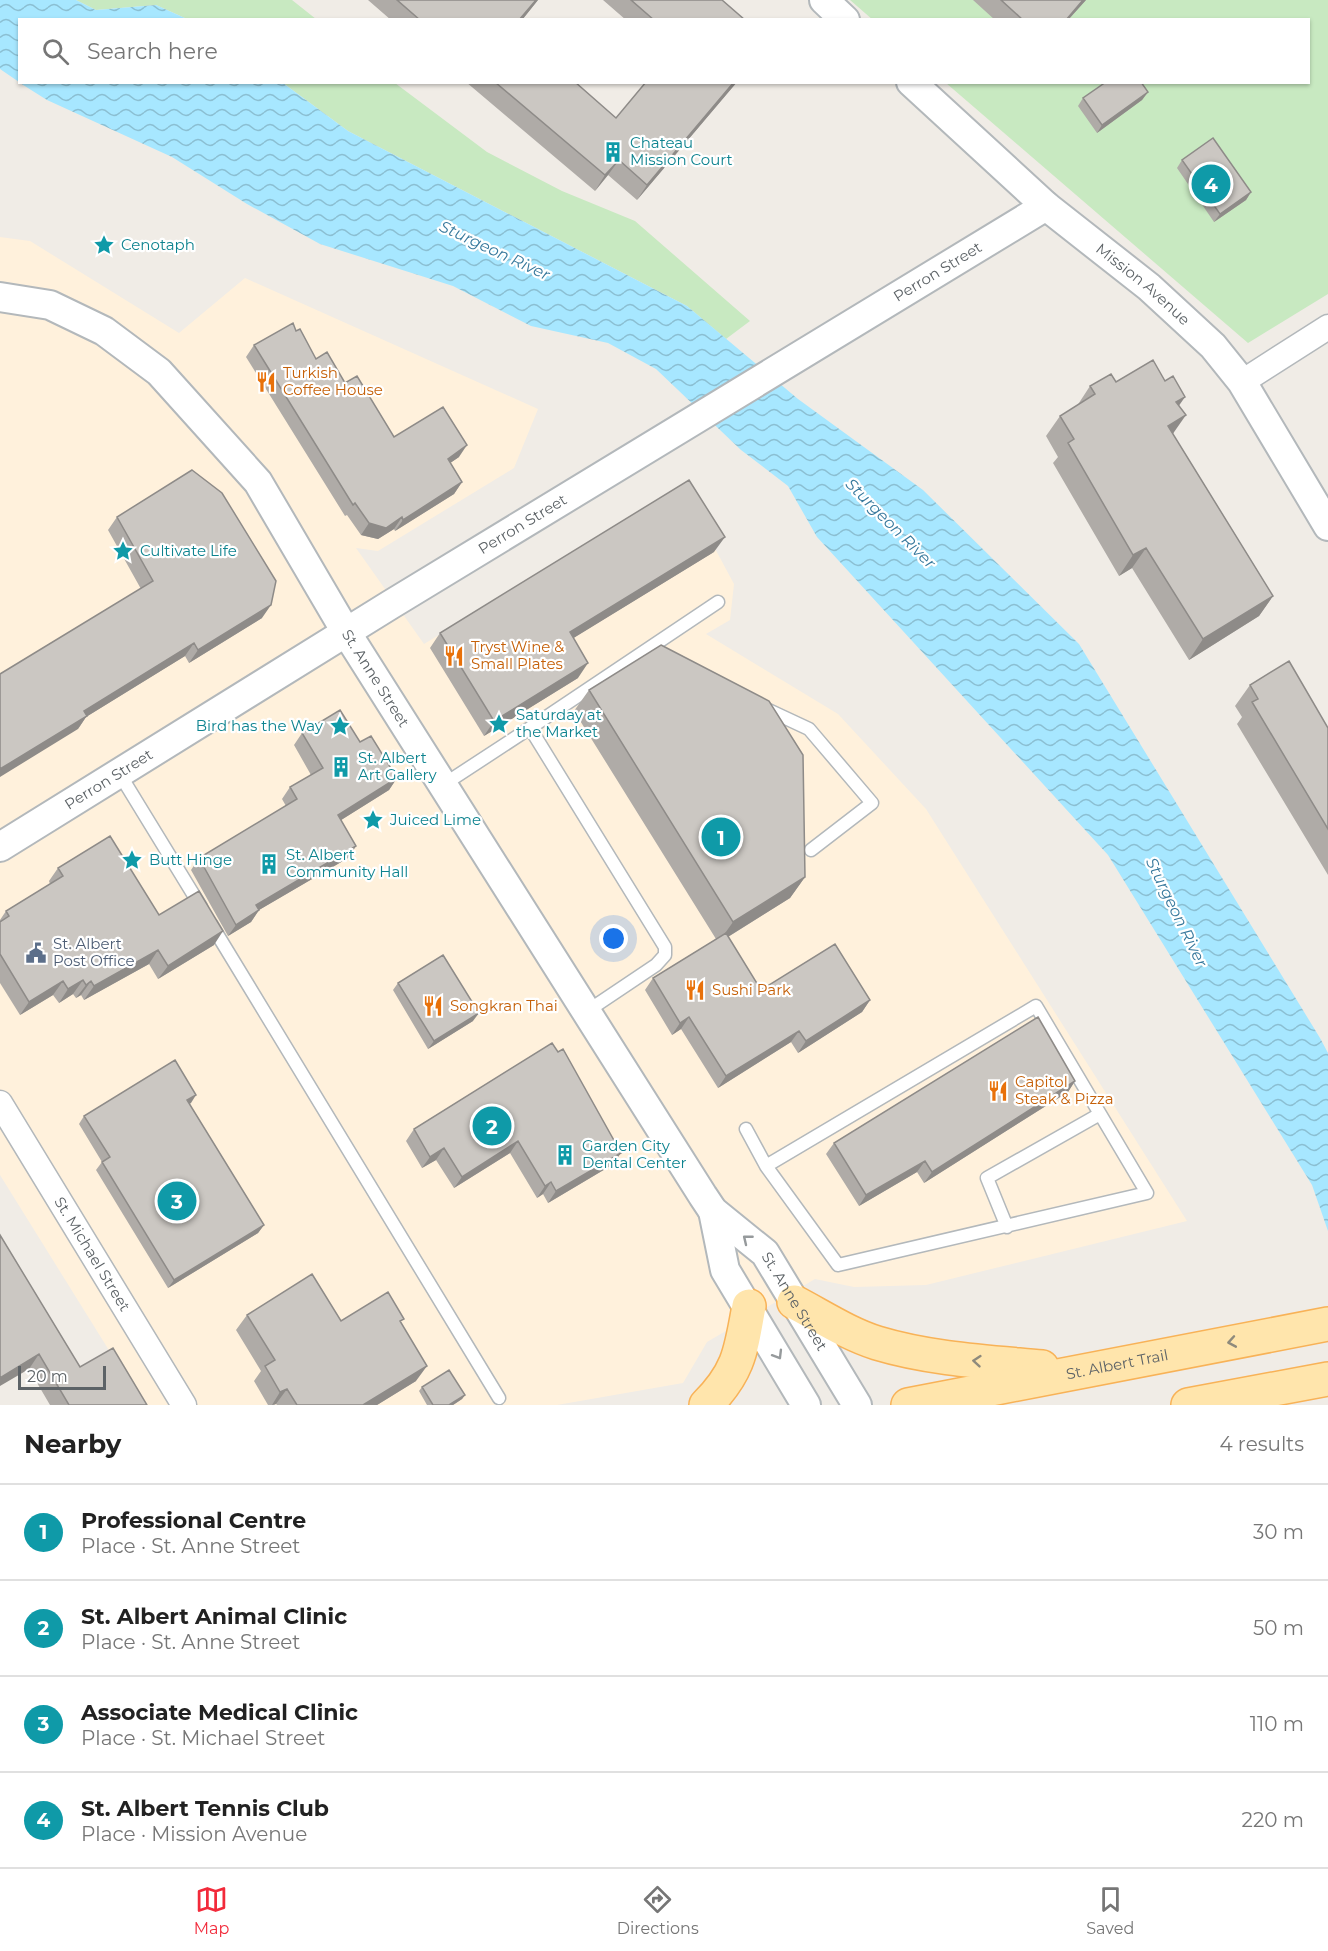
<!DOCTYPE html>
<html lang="en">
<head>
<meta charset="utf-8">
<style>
  body { margin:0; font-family:Montserrat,sans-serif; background:#f2f2f2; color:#222 }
  .scale { position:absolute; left:18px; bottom:15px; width:88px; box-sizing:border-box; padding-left:6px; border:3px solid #5d6367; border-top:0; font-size:16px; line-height:21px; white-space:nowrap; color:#5d6367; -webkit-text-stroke:4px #fff; paint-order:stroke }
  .you { position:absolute; left:614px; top:939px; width:21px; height:21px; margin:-15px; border:4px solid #fff; border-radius:50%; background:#1a73e8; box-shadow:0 0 0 9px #1a73e833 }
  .badge { display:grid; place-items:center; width:39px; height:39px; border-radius:50%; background:#f22a3a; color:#fff; font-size:20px; font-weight:700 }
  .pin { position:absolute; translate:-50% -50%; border:3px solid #fff; box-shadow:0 2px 6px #0006 }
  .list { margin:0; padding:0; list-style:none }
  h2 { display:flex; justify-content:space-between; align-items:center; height:78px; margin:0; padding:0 24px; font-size:26px }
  h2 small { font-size:20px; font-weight:400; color:#767676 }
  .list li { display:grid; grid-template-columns:39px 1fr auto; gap:18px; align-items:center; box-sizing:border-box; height:96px; padding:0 24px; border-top:2px solid #e0e0e0 }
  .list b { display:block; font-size:22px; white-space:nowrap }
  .list p { margin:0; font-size:20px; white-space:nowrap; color:#767676 }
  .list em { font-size:20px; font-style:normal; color:#767676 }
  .icon { flex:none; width:33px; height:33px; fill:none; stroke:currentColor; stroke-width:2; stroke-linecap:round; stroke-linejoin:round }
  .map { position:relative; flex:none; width:1328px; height:1405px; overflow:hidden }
  .search { position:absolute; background:#fff; box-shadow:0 2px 4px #0004; left:18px; right:18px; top:18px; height:66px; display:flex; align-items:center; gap:15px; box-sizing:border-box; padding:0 21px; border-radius:0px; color:#767676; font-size:22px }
  .sheet { height:462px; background:#fff }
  nav { display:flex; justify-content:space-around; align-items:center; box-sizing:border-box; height:84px; border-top:2px solid #e0e0e0; background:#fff; font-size:16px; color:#767676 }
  nav a { display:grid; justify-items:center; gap:3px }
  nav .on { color:#f22a3a }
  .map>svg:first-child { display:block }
  .commercial { fill:#fff1dc }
  .park { fill:#c8e9c1 }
  .water { fill:url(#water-waves) }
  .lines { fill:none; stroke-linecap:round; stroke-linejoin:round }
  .service-casing { stroke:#b3b8bb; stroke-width:15 }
  .minor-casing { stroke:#b3b8bb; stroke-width:27 }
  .tertiary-casing { stroke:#b3b8bb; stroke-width:32 }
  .primary-casing { stroke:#f8b257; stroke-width:36 }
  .service { stroke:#fff; stroke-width:12 }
  .minor { stroke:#fff; stroke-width:24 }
  .tertiary { stroke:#fff; stroke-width:28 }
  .primary { stroke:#ffe5ac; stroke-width:33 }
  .wall { fill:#afaba7 }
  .shaded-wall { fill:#8e8b88 }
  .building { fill:#cbc7c2; stroke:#8e8b88; stroke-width:1.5 }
  .oneway { stroke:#969a9c }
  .oneway2 { stroke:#8e8a7c }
  .labels { text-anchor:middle; stroke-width:4.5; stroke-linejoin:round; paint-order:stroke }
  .culture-label { font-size:15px; fill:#0d838f; stroke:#fff; text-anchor:start }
  .street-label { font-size:15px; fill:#5d6367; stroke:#fff }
  .food-label { font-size:15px; fill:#c56008; stroke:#fff; text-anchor:start }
  .service-label { font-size:15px; fill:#4e5e75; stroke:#fff; text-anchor:start }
  .water-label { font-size:16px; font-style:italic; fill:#36789c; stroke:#fff }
</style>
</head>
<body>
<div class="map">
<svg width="1328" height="1405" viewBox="0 0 1328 1405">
  <defs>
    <pattern id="water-waves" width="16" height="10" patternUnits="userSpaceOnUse" patternTransform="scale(1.5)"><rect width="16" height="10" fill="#a7e7ff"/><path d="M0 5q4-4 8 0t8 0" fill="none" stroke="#8bbfd2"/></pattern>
  </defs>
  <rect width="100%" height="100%" fill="#f0ece6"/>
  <path class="commercial" d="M 0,237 L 30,241 L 179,333 L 245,278 L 538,409 L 514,468 L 378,551 L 356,548 L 424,644 L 682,487 L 734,584 L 730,620 L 706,634 L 838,714 L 926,809 L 1187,1221 L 926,1285 L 854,1287 L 815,1279 L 707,1342 L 683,1383 L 557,1405 L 143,1405 L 0,1175 Z"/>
  <path class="park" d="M 76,0 L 292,0 L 316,19 L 187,19 L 156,5 L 96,10 Z
    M 850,0 L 1328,0 L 1328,294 L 1248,343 L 946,83 L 1308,82 L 1308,20 L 873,20 Z
    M 283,83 L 395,83 L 487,152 L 562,191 L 635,221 L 750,321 L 726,339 L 687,306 L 348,131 Z"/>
  <path class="water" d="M 0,0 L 76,0 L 96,10 L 156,5 L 187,19 L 20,20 L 19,82 L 0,69 Z
    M 20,83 L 283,83 L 348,131 L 687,306 L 798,399 L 923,490 L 1079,644 L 1320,1038 L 1328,1053 L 1328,1231 L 1312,1185 L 1108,855 L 817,537 L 788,486 L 741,450 L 656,369 L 608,343 L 531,326 L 453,286 L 320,244 L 247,204 L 172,157 L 47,100 Z"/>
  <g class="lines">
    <g class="service-casing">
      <path id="service" d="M 764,708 L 809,729 L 872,803 L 811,850
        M 530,728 L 718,602
        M 119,773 L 201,907
        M 443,785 L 530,728 L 665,947 L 665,955 L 656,965 L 586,1012
        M 211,924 L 499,1398
        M 746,1129 L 766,1166 L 838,1265 L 1147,1193 L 1036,1006 L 766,1166
        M 1007,1227 L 987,1178 L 1100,1114"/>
    </g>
    <g class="minor-casing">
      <g id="minor">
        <path d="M 1242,382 L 1328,327"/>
        <path id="s1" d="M 0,1103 L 184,1405"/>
      </g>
    </g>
    <g class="tertiary-casing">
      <g id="tertiary">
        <path d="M 824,0 L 845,20"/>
        <path id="s2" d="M 911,82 L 1046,206 L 1149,287 L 1213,346 L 1242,382 L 1328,526"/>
        <path id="s3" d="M 0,297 L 50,305 L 104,331 L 159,372 L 258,482 L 346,632 L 703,1196 L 713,1211 L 765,1253 L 857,1405"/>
        <path id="s4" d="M 0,847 L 390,605 L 1046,206"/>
        <path d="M 713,1211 L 725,1270 L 806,1405"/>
      </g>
    </g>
    <g class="primary-casing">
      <g id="primary">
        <path d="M 794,1302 C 821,1316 848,1334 877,1343 C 930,1359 987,1362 1042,1367"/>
        <path d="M 706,1405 C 739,1372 741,1351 749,1306"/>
        <path id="s5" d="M 908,1405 L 1328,1324"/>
        <path d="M 1188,1405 L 1328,1379"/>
      </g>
    </g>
    <use href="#service" class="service"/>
    <use href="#minor" class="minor"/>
    <use href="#tertiary" class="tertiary"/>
    <use href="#primary" class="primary"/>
  </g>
  <path class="wall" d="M 368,0 L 538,0 L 522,20 L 391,20 Z
    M 603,0 L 722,0 L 745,20 L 626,20 Z
    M 973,0 L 1086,0 L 1068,20 L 995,20 Z
    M 466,82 L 575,82 L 616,118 L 646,82 L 737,82 L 637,200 L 608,175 L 595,191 Z
    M 1148,92 L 1142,100 L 1097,133 L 1078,106 L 1083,98 Z
    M 1182,160 L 1251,192 L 1246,200 L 1214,222 L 1177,168 Z
    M 296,331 L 316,359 L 345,383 L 394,437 L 459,457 L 450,463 L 462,482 L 454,494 L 395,531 L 394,529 L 378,539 L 361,535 L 347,515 L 345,516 L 246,357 L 254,345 Z
    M 1116,382 L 1179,406 L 1173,434 L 1273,596 L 1259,616 L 1189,660 L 1132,568 L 1119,576 L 1053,463 L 1058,457 L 1046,436 L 1060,416 L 1077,406 L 1090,386 Z
    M 117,517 L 262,618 L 189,663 L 185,656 L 86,717 L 78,729 L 141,589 L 108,530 Z
    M 714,552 L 573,638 L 578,678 L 484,736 L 430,648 L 440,633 Z
    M 1250,685 L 1328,728 L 1328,875 L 1237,724 L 1242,717 L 1235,706 Z
    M 589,690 L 805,877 L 790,898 L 728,937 L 761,990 L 870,1000 L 862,1012 L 798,1053 L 791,1042 L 718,1088 L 681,1029 L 672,1035 L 645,990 L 653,978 L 716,939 L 574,711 Z
    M 302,733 L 360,742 L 397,778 L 389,790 L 341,820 L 356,846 L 348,858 L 259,910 L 251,922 L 228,936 L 191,870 L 199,858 L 286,806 L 282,799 L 290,787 L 311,775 L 294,745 Z
    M 58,868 L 159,915 L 214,945 L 158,979 L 149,964 L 84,1000 L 81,995 L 76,998 L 73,994 L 59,1003 L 53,995 L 20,1015 L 0,983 L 0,920 L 6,911 L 50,884 L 49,881 Z
    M 398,983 L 473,1021 L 428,1049 L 393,990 Z
    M 552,1043 L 612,1165 L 548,1203 L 543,1194 L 537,1198 L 510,1153 L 454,1188 L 436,1160 L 422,1168 L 406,1141 L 414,1129 Z
    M 1075,1081 L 1068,1092 L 924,1183 L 917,1172 L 859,1206 L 826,1154 L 834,1143 Z
    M 191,1103 L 189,1104 L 264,1225 L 258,1233 L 168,1288 L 96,1170 L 102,1162 L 79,1124 L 84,1116 Z
    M 0,1235 L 80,1367 L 147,1405 L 50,1405 L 29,1369 Z
    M 247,1315 L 341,1321 L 401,1323 L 416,1381 L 377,1405 L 277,1405 L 276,1404 L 274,1405 L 268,1405 L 254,1381 L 261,1371 L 236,1330 Z
    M 422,1387 L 465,1395 L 462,1399 L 453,1405 L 427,1405 L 419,1391 Z"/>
  <path class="shaded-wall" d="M 536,0 L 538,0 L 522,20 L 519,20 Z
    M 1083,0 L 1086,0 L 1068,20 L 1066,20 Z
    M 734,82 L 737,82 L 637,200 L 647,185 Z
    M 1148,92 L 1142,100 L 1097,133 L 1102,125 Z
    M 619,160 L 608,175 L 595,191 L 605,175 Z
    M 1251,192 L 1246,200 L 1214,222 L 1220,214 Z
    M 1185,397 L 1171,417 L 1176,402 Z
    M 1186,415 L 1172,435 L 1168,426 Z
    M 467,445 L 459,457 L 440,470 L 448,459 Z
    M 462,482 L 454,494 L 395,531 L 403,520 Z
    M 402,517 L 394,529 L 378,539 L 361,535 L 369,523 Z
    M 725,537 L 714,552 L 559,647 L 570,632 Z
    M 1146,548 L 1132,568 L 1119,576 L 1133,555 Z
    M 1273,596 L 1259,616 L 1189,660 L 1203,639 Z
    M 271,605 L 262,618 L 189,663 L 198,650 Z
    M 194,643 L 185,656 L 86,717 L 78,729 L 0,777 L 0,769 L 84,711 Z
    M 588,663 L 578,678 L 484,736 L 494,721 Z
    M 397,778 L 389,790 L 330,827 L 338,815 Z
    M 356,846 L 348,858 L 259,910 L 251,922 L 228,936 L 236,925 L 256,905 Z
    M 805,877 L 790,898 L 718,943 L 733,922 Z
    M 223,931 L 214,945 L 158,979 L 168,966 Z
    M 158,950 L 149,964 L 84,1000 L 94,986 Z
    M 83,980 L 73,994 L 59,1003 L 68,989 Z
    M 63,981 L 53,995 L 20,1015 L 29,1002 Z
    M 91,981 L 81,995 L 76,998 L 86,985 Z
    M 870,1000 L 862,1012 L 798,1053 L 806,1041 Z
    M 479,1013 L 473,1021 L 428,1049 L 434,1041 Z
    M 689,1017 L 681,1029 L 672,1035 L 680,1023 Z
    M 799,1031 L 791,1042 L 718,1088 L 726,1076 Z
    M 1075,1081 L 1068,1092 L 924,1183 L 932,1172 Z
    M 196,1095 L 191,1103 L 181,1108 L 187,1100 Z
    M 518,1141 L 510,1153 L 454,1188 L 462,1177 Z
    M 444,1148 L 436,1160 L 422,1168 L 430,1157 Z
    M 621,1153 L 612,1165 L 548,1203 L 556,1191 Z
    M 925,1161 L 917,1172 L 859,1206 L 866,1195 Z
    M 551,1182 L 543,1194 L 537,1198 L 545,1186 Z
    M 264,1225 L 258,1233 L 168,1288 L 174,1280 Z
    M 39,1354 L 29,1369 L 0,1386 L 0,1378 Z
    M 427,1366 L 416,1381 L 377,1405 L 363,1405 Z
    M 287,1389 L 276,1404 L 272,1405 L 280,1392 Z
    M 465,1395 L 462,1399 L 453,1405 L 449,1405 Z"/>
  <path class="building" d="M 397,0 L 536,0 L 519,20 L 420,20 Z
    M 631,0 L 722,0 L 745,20 L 654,20 Z
    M 1001,0 L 1083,0 L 1066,20 L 1023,20 Z
    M 495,82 L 575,82 L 616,118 L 646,82 L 734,82 L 647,185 L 619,160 L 605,175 Z
    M 1106,82 L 1141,82 L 1148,92 L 1102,125 L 1083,98 Z
    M 1213,138 L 1251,192 L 1220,214 L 1182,160 Z
    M 293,323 L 296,331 L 300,329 L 316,359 L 327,352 L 345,383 L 357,376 L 394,437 L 443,407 L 467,445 L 448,459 L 462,482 L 403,520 L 402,517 L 386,528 L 369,523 L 355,503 L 353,505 L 254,345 Z
    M 1153,360 L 1165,381 L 1173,376 L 1185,397 L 1176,402 L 1186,415 L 1168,426 L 1273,596 L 1203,639 L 1146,548 L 1133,555 L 1068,443 L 1074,439 L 1060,416 L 1095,394 L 1090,386 L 1111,374 L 1116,382 Z
    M 192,470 L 222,493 L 276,581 L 271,605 L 198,650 L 194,643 L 84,711 L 87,716 L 0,769 L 0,674 L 153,581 L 117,517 Z
    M 689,480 L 725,537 L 570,632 L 588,663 L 494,721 L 440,633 Z
    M 661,645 L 769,701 L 803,755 L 805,877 L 733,922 L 589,690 Z
    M 1289,661 L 1328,728 L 1328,829 L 1252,702 L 1258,699 L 1250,685 Z
    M 340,710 L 360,742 L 371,736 L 397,778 L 338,815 L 356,846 L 256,905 L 259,910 L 236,925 L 199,858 L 297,799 L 290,787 L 323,768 L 302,733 Z
    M 110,836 L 159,915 L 199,891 L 223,931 L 168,966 L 158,950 L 94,986 L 91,981 L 86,985 L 83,980 L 68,989 L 63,981 L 29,1002 L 0,954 L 0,922 L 9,916 L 6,911 L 63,876 L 58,868 Z
    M 726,933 L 761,990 L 835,944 L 870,1000 L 806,1041 L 799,1031 L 726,1076 L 689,1017 L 680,1023 L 653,978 Z
    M 443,955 L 479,1013 L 434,1041 L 398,983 Z
    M 1038,1017 L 1075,1081 L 932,1172 L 925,1161 L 866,1195 L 834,1143 Z
    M 552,1043 L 558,1052 L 563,1049 L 621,1153 L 556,1191 L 551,1182 L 545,1186 L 518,1141 L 462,1177 L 444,1148 L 430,1157 L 414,1129 Z
    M 175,1060 L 196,1095 L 187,1100 L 264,1225 L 174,1280 L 102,1162 L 110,1157 L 84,1116 Z
    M 0,1235 L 80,1367 L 113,1348 L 147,1405 L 69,1405 L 39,1354 L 0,1378 Z
    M 312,1274 L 341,1321 L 388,1292 L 404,1319 L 400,1321 L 427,1366 L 363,1405 L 297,1405 L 287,1389 L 280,1392 L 265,1366 L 275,1360 L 247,1315 Z
    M 449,1370 L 465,1395 L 449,1405 L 433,1405 L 422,1387 Z"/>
  <defs><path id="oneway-chevron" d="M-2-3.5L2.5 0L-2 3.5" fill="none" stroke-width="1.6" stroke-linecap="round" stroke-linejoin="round" transform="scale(1.5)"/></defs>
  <g class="oneway">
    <use href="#oneway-chevron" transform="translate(747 1239) rotate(-141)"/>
    <use href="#oneway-chevron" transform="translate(778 1355) rotate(59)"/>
  </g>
  <g class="oneway2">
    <use href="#oneway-chevron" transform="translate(1232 1342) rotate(170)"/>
    <use href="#oneway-chevron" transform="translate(977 1361) rotate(-175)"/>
  </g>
  <defs>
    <g id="building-bare" transform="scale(1.62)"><path d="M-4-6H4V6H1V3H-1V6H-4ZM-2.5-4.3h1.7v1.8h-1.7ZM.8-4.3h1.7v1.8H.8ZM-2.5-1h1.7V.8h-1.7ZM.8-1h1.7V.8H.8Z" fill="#0f9aa8" stroke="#fff" stroke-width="2.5" paint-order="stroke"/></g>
    <g id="sight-bare" transform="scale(1.62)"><path d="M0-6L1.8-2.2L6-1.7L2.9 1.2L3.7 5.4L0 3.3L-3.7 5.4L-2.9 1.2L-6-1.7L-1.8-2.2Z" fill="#0f9aa8" stroke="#fff" stroke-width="2.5" paint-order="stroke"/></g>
    <g id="restaurant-bare" transform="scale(1.62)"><path d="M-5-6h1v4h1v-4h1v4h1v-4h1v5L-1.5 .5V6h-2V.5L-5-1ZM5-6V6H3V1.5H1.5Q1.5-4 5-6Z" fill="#e8710a" stroke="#fff" stroke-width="2.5" paint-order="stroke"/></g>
    <g id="civic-bare" transform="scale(1.62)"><path d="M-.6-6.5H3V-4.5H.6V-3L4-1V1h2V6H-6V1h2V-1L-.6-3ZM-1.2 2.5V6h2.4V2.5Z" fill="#5c6f8a" stroke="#fff" stroke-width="2.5" paint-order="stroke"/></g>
  </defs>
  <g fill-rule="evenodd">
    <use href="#building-bare" x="613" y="152"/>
    <use href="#sight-bare" x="104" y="245"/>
    <use href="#restaurant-bare" x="266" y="382"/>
    <use href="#sight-bare" x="123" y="551"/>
    <use href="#restaurant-bare" x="454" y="656"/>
    <use href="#sight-bare" x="499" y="724"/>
    <use href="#sight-bare" x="340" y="726"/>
    <use href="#building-bare" x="341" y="767"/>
    <use href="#sight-bare" x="373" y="820"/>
    <use href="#sight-bare" x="132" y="860"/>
    <use href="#building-bare" x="269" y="864"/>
    <use href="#civic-bare" x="36" y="953"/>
    <use href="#restaurant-bare" x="695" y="990"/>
    <use href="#restaurant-bare" x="433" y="1006"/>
    <use href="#restaurant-bare" x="998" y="1091"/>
    <use href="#building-bare" x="565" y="1155"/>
  </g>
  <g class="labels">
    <g class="culture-label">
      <text x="630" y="148">Chateau<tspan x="630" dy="17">Mission Court</tspan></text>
      <text x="121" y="250">Cenotaph</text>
      <text x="140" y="556">Cultivate Life</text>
      <text x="516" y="720">Saturday at<tspan x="516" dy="17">the Market</tspan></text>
      <text x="323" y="731" text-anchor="end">Bird has the Way</text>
      <text x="358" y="763">St. Albert<tspan x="358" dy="17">Art Gallery</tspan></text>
      <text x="390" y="825">Juiced Lime</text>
      <text x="286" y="860">St. Albert<tspan x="286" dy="17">Community Hall</tspan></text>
      <text x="149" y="865">Butt Hinge</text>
      <text x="582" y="1151">Garden City<tspan x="582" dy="17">Dental Center</tspan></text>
    </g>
    <g class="street-label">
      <text dy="5" stroke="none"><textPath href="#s4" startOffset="1100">Perron Street</textPath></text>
      <text dy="5" stroke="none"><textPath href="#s2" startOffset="308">Mission Avenue</textPath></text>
      <text dy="5" stroke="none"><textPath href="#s4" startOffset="614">Perron Street</textPath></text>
      <text dy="5" stroke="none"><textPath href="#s3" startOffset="556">St. Anne Street</textPath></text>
      <text dy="5" stroke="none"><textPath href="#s4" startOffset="128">Perron Street</textPath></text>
      <text dy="5" stroke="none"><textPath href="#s1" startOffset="177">St. Michael Street</textPath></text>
      <text dy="5" stroke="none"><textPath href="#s3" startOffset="1310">St. Anne Street</textPath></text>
      <text dy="5" stroke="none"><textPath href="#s5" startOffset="213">St. Albert Trail</textPath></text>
    </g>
    <g class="food-label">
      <text x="283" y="378">Turkish<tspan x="283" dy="17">Coffee House</tspan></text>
      <text x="471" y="652">Tryst Wine &amp;<tspan x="471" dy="17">Small Plates</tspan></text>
      <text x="712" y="995">Sushi Park</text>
      <text x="450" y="1011">Songkran Thai</text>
      <text x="1015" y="1087">Capitol<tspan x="1015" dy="17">Steak &amp; Pizza</tspan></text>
    </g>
    <g class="service-label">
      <text x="53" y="949">St. Albert<tspan x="53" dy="17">Post Office</tspan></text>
    </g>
    <g class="water-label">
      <text transform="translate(495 250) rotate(25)" y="6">Sturgeon River</text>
      <text transform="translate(891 523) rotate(45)" y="6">Sturgeon River</text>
      <text transform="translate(1177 912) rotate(64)" y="6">Sturgeon River</text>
    </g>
  </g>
</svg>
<div class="scale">20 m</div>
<div class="you"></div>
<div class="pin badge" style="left:721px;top:837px;background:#0f9aa8">1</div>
<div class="pin badge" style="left:492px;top:1126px;background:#0f9aa8">2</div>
<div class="pin badge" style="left:177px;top:1201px;background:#0f9aa8">3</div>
<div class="pin badge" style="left:1211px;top:184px;background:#0f9aa8">4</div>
<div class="search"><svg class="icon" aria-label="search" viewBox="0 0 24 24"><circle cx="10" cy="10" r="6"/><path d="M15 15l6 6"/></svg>Search here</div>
</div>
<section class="sheet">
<h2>Nearby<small>4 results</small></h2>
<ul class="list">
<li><span class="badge" style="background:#0f9aa8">1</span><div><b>Professional Centre</b><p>Place · St. Anne Street</p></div><em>30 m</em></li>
<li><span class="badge" style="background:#0f9aa8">2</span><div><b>St. Albert Animal Clinic</b><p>Place · St. Anne Street</p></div><em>50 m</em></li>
<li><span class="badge" style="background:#0f9aa8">3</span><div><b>Associate Medical Clinic</b><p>Place · St. Michael Street</p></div><em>110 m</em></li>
<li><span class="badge" style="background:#0f9aa8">4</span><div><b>St. Albert Tennis Club</b><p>Place · Mission Avenue</p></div><em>220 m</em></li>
</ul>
</section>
<nav>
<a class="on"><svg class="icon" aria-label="map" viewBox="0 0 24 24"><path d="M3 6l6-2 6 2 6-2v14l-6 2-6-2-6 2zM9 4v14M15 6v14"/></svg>Map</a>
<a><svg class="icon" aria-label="directions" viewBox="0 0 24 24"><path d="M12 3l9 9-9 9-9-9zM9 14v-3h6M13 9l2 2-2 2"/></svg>Directions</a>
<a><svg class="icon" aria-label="saved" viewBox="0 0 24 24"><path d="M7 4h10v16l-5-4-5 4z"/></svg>Saved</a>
</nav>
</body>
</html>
